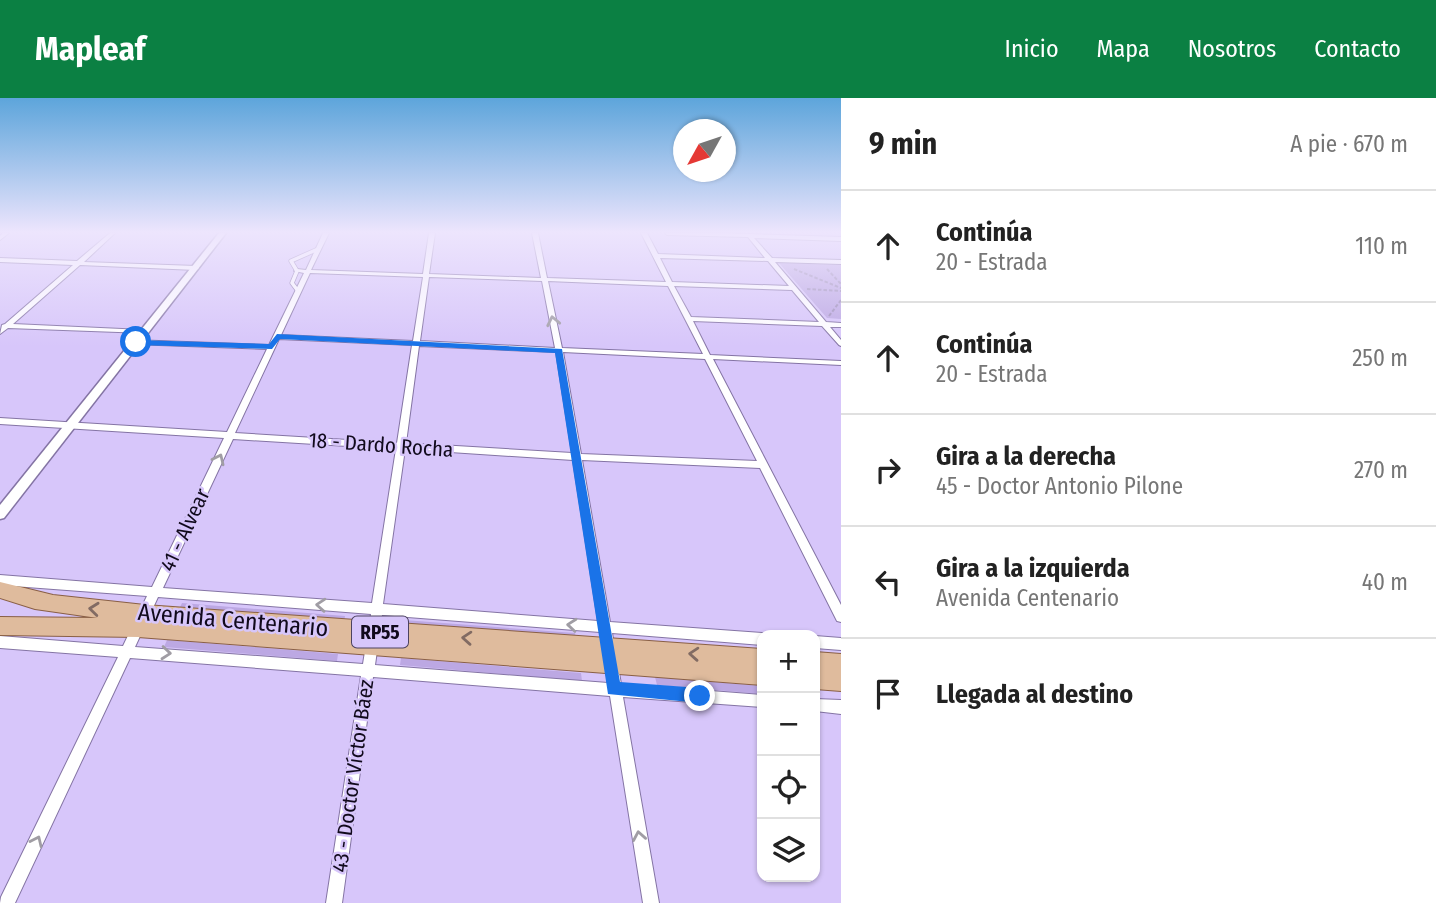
<!DOCTYPE html>
<html lang="es">
<head>
<meta charset="utf-8">
<style>
  body { margin:0; font-family:"Fira Sans Condensed",sans-serif; background:#f2f2f2; color:#222 }
  .controls { position:absolute; right:21px; bottom:21px; display:grid; overflow:hidden; border-radius:14px; box-shadow:0 2px 5px #0004 }
  .controls button { width:63px; height:63px; display:grid; place-items:center; padding:0; border:0; border-bottom:2px solid #e0e0e0; background:#fff; color:#222; font:35px sans-serif }
  .compass { position:absolute; left:673px; top:21px; width:63px; height:63px; border-radius:50%; background:#fff; box-shadow:0 2px 5px #0004; rotate:230deg }
  .stop { position:absolute; width:21px; height:21px; margin:-16px; border:5px solid #1a73e8; border-radius:50%; background:#fff }
  .stop.end { background:#1a73e8; border-color:#fff; box-shadow:0 2px 7px #0008 }
  .list { margin:0; padding:0; list-style:none }
  h2 { display:flex; justify-content:space-between; align-items:center; height:91px; margin:0; padding:0 28px; font-size:30px }
  h2 small { font-size:23px; font-weight:400; color:#767676 }
  .list li { display:grid; grid-template-columns:46px 1fr auto; gap:21px; align-items:center; box-sizing:border-box; height:112px; padding:0 28px; border-top:2px solid #e0e0e0 }
  .list b { display:block; font-size:26px; white-space:nowrap }
  .list p { margin:0; font-size:23px; white-space:nowrap; color:#767676 }
  .list em { font-size:23px; font-style:normal; color:#767676 }
  .icon { flex:none; width:38px; height:38px; fill:none; stroke:currentColor; stroke-width:2; stroke-linecap:round; stroke-linejoin:round }
  .map { position:relative; flex:none; width:841px; height:805px; overflow:hidden }
  header { display:flex; align-items:center; gap:42px; box-sizing:border-box; height:98px; padding:0 35px; background:#0b8043; color:#fff }
  header strong { font-size:33px }
  nav { display:flex; gap:38px; margin-inline-start:auto; font-size:24px }
  main { display:flex }
  aside { flex:1; background:#fff }
  .map>svg:first-child { display:block }
  .green { fill:#bca8e3 }
  .lines { fill:none; stroke-linecap:round; stroke-linejoin:round }
  .service-casing { stroke:#8474a4; stroke-width:5 }
  .minor-casing { stroke:#8474a4; stroke-width:2 }
  .tertiary-casing { stroke:#8474a4; stroke-width:3 }
  .primary-casing { stroke:#895f45; stroke-width:2 }
  .path { stroke:#9b8db7; stroke-width:2; stroke-dasharray:3.5 2; stroke-linecap:butt }
  .service { stroke:#fff; stroke-width:3.5 }
  .minor { fill:#fff; fill-rule:evenodd }
  .tertiary { fill:#fff; fill-rule:evenodd }
  .primary { fill:#dfbb9d; fill-rule:evenodd }
  .oneway { stroke:#a09da4 }
  .oneway2 { stroke:#826b63 }
  .route { fill:#1a73e8 }
  .labels { text-anchor:middle; stroke-width:5; stroke-linejoin:round; paint-order:stroke }
  .shield { fill:#d7c6fa; stroke:#4c425f; stroke-width:2 }
  .shield-label { font-size:19px; font-weight:bold; fill:#110a1c }
  .street-label { font-size:21px; fill:#110a1c; stroke:#d7c6fa }
  .near-street-label { font-size:24px; fill:#110a1c; stroke:#d7c6fa }
</style>
</head>
<body>
<header>
<strong>Mapleaf</strong>
<nav><a>Inicio</a><a>Mapa</a><a>Nosotros</a><a>Contacto</a></nav>
</header>
<main>
<div class="map">
<svg width="841" height="805" viewBox="0 0 841 805">
  <rect width="100%" height="100%" fill="#d7c6fa"/>
  <path class="green" d="M 779,165 L 841,167 L 841,221 L 827,220 Z
    M 182,505 L 345,518 L 344,525 L 179,511 Z
    M 404,522 L 575,535 L 576,542 L 403,528 Z
    M 167,542 L 338,556 L 337,563 L 164,549 Z
    M 401,560 L 581,575 L 582,583 L 400,567 Z
    M 655,579 L 762,588 L 762,596 L 657,587 Z"/>
  <g class="lines">
    <g class="service-casing">
      <path id="service" d="M 298,193 L 292,185 L 297,173 L 291,163 L 318,151"/>
    </g>
    <g class="minor-casing">
      <path id="minor" d="M 3,135 L 9,135 L 0,142 L 0,138 Z
        M 110,135 L 115,135 L 84,164 L 196,168 L 199,170 L 196,172 L 80,167 L 13,226 L 144,232 L 146,233 L 146,235 L 8,230 L 0,236 L 2,227 L 5,226 L 73,167 L 0,164 L 0,160 L 77,163 Z
        M 323,135 L 329,135 L 311,172 L 423,176 L 429,135 L 435,135 L 429,176 L 541,180 L 532,135 L 538,135 L 547,180 L 666,184 L 641,135 L 647,135 L 658,156 L 765,160 L 748,139 L 667,137 L 665,135 L 720,135 L 841,139 L 841,143 L 754,140 L 772,160 L 841,162 L 841,166 L 775,164 L 826,224 L 841,225 L 841,229 L 830,229 L 841,242 L 841,248 L 839,247 L 822,228 L 693,223 L 710,257 L 841,263 L 841,267 L 713,261 L 841,507 L 841,524 L 837,523 L 760,370 L 582,362 L 610,524 L 762,535 L 766,537 L 762,537 L 762,547 L 612,535 L 621,586 L 762,597 L 762,609 L 623,599 L 659,805 L 643,805 L 610,598 L 373,579 L 342,805 L 326,805 L 361,578 L 130,560 L 15,805 L 0,805 L 1,799 L 118,559 L 0,550 L 0,538 L 123,548 L 147,498 L 0,487 L 0,477 L 152,489 L 224,340 L 0,326 L 0,320 L 227,334 L 267,251 L 131,246 L 127,244 L 131,242 L 269,247 L 304,175 L 294,173 L 297,171 L 306,172 ZM 660,160 L 768,163 L 789,188 L 672,184 ZM 310,175 L 423,179 L 413,243 L 281,237 ZM 429,179 L 542,183 L 555,250 L 420,243 ZM 548,183 L 668,188 L 703,256 L 562,250 ZM 674,188 L 792,192 L 819,224 L 691,219 ZM 279,241 L 412,247 L 397,345 L 235,335 ZM 419,248 L 556,254 L 572,355 L 406,345 ZM 563,254 L 705,261 L 757,363 L 581,356 ZM 233,341 L 396,351 L 372,505 L 163,490 ZM 405,351 L 573,362 L 598,523 L 383,506 ZM 158,499 L 371,516 L 363,566 L 135,549 ZM 382,517 L 600,534 L 608,585 L 375,567 Z
        M 815,538 L 841,540 L 841,552 L 815,550 Z
        M 815,601 L 841,602 L 841,616 L 815,613 Z"/>
    </g>
    <g class="tertiary-casing">
      <path id="tertiary" d="M 219,135 L 226,135 L 4,420 L 0,421 L 0,407 Z"/>
    </g>
    <g class="primary-casing">
      <path id="primary" d="M 0,484 L 53,497 L 145,507 L 762,551 L 762,587 L 138,539 L 0,537 L 0,519 L 98,520 L 35,511 L 0,500 Z
        M 815,554 L 841,556 L 841,593 L 815,591 Z"/>
    </g>
    <path class="path" d="M 794,171 L 841,190
      M 827,171 L 841,186
      M 807,191 L 841,193
      M 829,218 L 841,202"/>
    <use href="#service" class="service"/>
    <use href="#minor" class="minor"/>
    <use href="#tertiary" class="tertiary"/>
    <use href="#primary" class="primary"/>
  </g>
  <defs><path id="oneway-chevron" d="M-2-3.5L2.5 0L-2 3.5" fill="none" stroke-width="1.6" stroke-linecap="round" stroke-linejoin="round" transform="scale(1.75)"/></defs>
  <g class="oneway">
    <use href="#oneway-chevron" transform="translate(553 223) rotate(-102)"/>
    <use href="#oneway-chevron" transform="translate(219 361) rotate(-65)"/>
    <use href="#oneway-chevron" transform="translate(321 507) rotate(-176)"/>
    <use href="#oneway-chevron" transform="translate(572 527) rotate(-175)"/>
    <use href="#oneway-chevron" transform="translate(166 555) rotate(5)"/>
    <use href="#oneway-chevron" transform="translate(639 738) rotate(-100)"/>
    <use href="#oneway-chevron" transform="translate(37 743) rotate(-65)"/>
  </g>
  <g class="oneway2">
    <use href="#oneway-chevron" transform="translate(94 511) rotate(-174)"/>
    <use href="#oneway-chevron" transform="translate(467 540) rotate(-176)"/>
    <use href="#oneway-chevron" transform="translate(694 556) rotate(-176)"/>
  </g>
  <linearGradient id="sky" x2="0" y2="1"><stop stop-color="#5da5db"/><stop offset="0.54" stop-color="#ede5fd"/><stop offset="1" stop-color="#ede5fd" stop-opacity="0"/></linearGradient>
  <rect width="841" height="248" fill="url(#sky)"/>
  <path class="route" d="M 277,236 L 562,251 L 620,584 L 700,590 L 705,592 L 707,598 L 705,603 L 700,605 L 608,596 L 555,255 L 280,241 L 272,251 L 136,247 L 132,244 L 136,242 L 269,246 Z"/>
  <g class="labels">
    <rect class="shield" x="352" y="518.5" width="56" height="31" rx="5"/>
    <g class="shield-label">
      <text x="380" y="541">RP55</text>
    </g>
    <g class="street-label">
      <text transform="translate(381 347) rotate(4)" y="7">18 - Dardo Rocha</text>
      <text transform="translate(185 432) rotate(-65)" y="7">41 - Alvear</text>
      <text transform="translate(353 678) rotate(-82)" y="7">43 - Doctor Víctor Báez</text>
    </g>
    <g class="near-street-label">
      <text transform="translate(233 522) rotate(5)" y="8">Avenida Centenario</text>
    </g>
  </g>
</svg>
<div class="controls">
<button>+</button>
<button>−</button>
<button><svg class="icon" aria-label="locate" viewBox="0 0 24 24"><circle cx="12" cy="12" r="6"/><path d="M12 2v4M12 18v4M2 12h4M18 12h4"/></svg></button>
<button><svg class="icon" aria-label="layers" viewBox="0 0 24 24"><path d="M12 4l9 5-9 5-9-5zM3 14l9 5 9-5"/></svg></button>
</div>
<svg class="compass" viewBox="-18 -18 36 36"><path d="M0-13l5 13h-10z" fill="#e53935"/><path d="M0 13l5-13h-10z" fill="#767676"/></svg>
<div class="stop" style="left:136px;top:244px"></div>
<div class="stop end" style="left:700px;top:598px"></div>
</div>
<aside>
<h2>9 min<small>A pie · 670 m</small></h2>
<ul class="list">
<li><svg class="icon" aria-label="ahead" viewBox="0 0 24 24"><path d="M12 20V5M6 11l6-6 6 6"/></svg><div><b>Continúa</b><p>20 - Estrada</p></div><em>110 m</em></li>
<li><svg class="icon" aria-label="ahead" viewBox="0 0 24 24"><path d="M12 20V5M6 11l6-6 6 6"/></svg><div><b>Continúa</b><p>20 - Estrada</p></div><em>250 m</em></li>
<li><svg class="icon" aria-label="right" viewBox="0 0 24 24"><path d="M7 20v-9h11M14 6l5 5-5 5"/></svg><div><b>Gira a la derecha</b><p>45 - Doctor Antonio Pilone</p></div><em>270 m</em></li>
<li><svg class="icon" aria-label="left" viewBox="0 0 24 24"><path d="M17 20v-9H6M10 6l-5 5 5 5"/></svg><div><b>Gira a la izquierda</b><p>Avenida Centenario</p></div><em>40 m</em></li>
<li><svg class="icon" aria-label="arrive" viewBox="0 0 24 24"><path d="M6 21V4h12l-3 4 3 4H6"/></svg><div><b>Llegada al destino</b></div></li>
</ul>
</aside>
</main>
</body>
</html>
